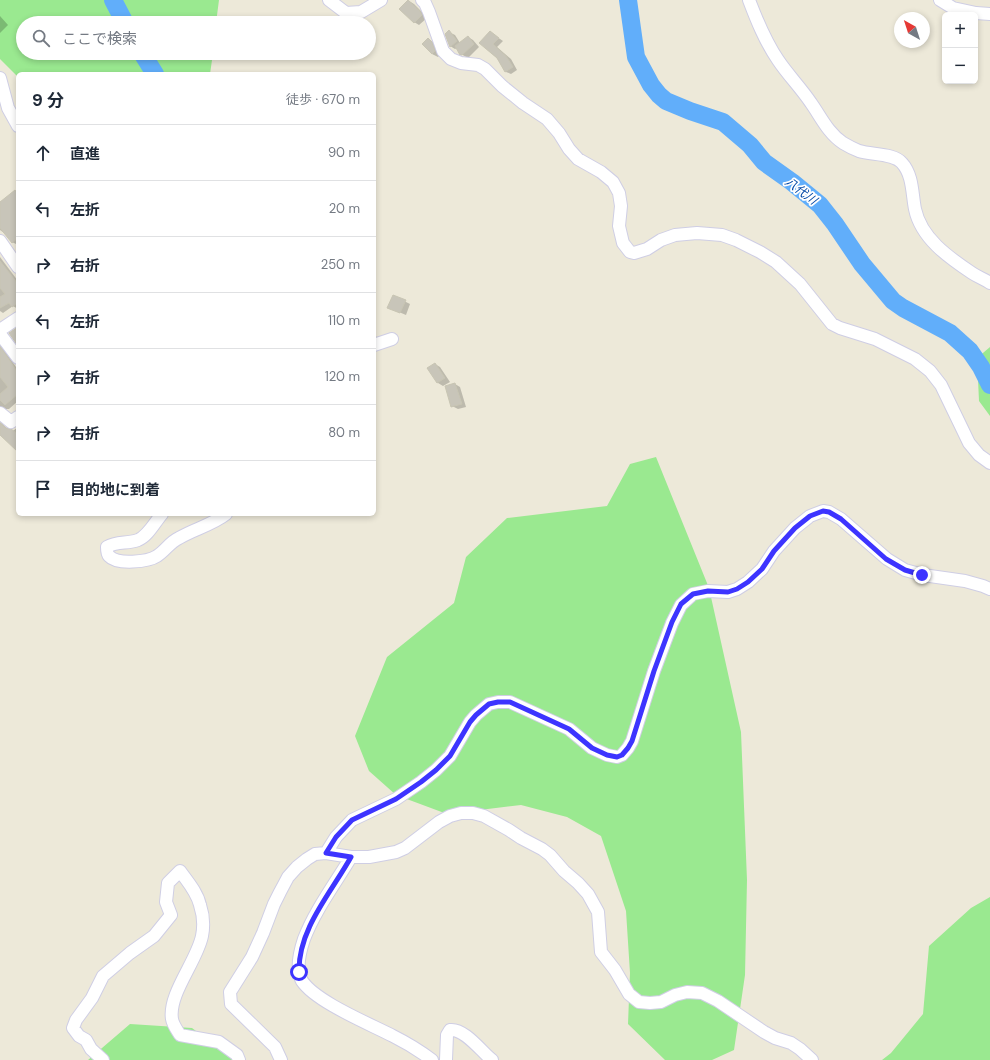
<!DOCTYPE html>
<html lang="ja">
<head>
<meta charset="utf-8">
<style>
  body { margin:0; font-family:"DM Sans","Noto Sans JP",sans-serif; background:#f6f6f7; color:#1f2937 }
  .controls { position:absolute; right:12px; top:12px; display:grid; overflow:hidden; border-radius:6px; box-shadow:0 2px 6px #0003 }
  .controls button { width:36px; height:36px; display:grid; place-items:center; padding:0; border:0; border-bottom:1px solid #e0e1e3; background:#fff; color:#1f2937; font:20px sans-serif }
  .compass { position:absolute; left:894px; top:12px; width:36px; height:36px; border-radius:50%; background:#fff; box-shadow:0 2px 6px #0003; rotate:321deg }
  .stop { position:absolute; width:12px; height:12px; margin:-9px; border:3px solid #3d34ff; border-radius:50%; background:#fff }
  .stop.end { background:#3d34ff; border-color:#fff; box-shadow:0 1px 4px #0008 }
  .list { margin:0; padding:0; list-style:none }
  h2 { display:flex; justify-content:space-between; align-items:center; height:52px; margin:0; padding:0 16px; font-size:17px }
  h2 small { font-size:13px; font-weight:400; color:#747a83 }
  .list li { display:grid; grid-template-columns:26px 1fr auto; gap:12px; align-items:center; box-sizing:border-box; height:56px; padding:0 16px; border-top:1px solid #e0e1e3 }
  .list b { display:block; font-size:15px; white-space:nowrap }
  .list em { font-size:13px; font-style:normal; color:#747a83 }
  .icon { flex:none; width:22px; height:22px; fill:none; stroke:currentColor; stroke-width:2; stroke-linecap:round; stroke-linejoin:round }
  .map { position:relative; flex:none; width:990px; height:1060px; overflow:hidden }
  .search { position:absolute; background:#fff; box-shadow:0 2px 6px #0003; left:16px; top:16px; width:360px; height:44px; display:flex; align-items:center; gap:10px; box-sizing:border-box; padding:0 14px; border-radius:22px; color:#747a83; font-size:15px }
  .panel { position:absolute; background:#fff; box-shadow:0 2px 6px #0003; left:16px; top:72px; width:360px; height:444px; border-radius:6px }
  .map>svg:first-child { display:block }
  .green { fill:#9ae990 }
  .shadow { fill:#0003 }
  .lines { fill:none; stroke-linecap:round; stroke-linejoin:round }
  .river { stroke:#61aefa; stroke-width:18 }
  .building { fill:#c8c5b9; stroke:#c8c5b3 }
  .minor-casing { stroke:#cfcee4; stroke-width:14 }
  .minor { stroke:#fff; stroke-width:12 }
  .route { stroke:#3d34ff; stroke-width:5 }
  .labels { text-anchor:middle; stroke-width:3.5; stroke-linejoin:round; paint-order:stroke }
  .water-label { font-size:12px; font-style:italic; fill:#0147a5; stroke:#fff }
</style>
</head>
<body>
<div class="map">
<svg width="990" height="1060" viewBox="0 0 990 1060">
  <rect width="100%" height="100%" fill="#ede9d9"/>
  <path class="green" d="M 0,0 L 219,0 L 216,23 L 23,23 L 23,53 L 213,53 L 210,74 L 18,74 L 18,77 L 0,59 Z
    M 990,347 L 990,416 L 979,401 L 977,358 Z
    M 656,457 L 709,588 L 741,732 L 747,880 L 745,975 L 734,1050 L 712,1060 L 665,1060 L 628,1024 L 630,973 L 626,911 L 601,836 L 567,817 L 521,805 L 447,814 L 396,795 L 369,771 L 355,736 L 387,657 L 454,603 L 466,557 L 507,518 L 607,506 L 630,464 Z
    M 990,897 L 990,1060 L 882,1060 L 891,1053 L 923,1014 L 929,946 L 971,908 Z
    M 130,1024 L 192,1028 L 234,1060 L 88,1060 Z"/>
  <path class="shadow" d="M 409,1 L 414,4 L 425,15 L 427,18 L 419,25 L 414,22 L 401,9 Z
    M 0,16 L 8,25 L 0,33 Z
    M 449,32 L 455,35 L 460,43 L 468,37 L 473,40 L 479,47 L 468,58 L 461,54 L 457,48 L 455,49 L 450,46 Z
    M 490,32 L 503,41 L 497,47 L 511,59 L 517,70 L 511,74 L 506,72 L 497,58 L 481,43 Z
    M 428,39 L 433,42 L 437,46 L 440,55 L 438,57 L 432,54 L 423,44 Z
    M 15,191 L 18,193 L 18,245 L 12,242 L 7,235 L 0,230 L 0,201 L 1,202 Z
    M 0,257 L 18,281 L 18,309 L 13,306 L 3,313 L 0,311 Z
    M 394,296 L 410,304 L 406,315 L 394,310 Z
    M 374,333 L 375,334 L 378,340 L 374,342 Z
    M 0,343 L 18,370 L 18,401 L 9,409 L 2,409 L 0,410 Z
    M 435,364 L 440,367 L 450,382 L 443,386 L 438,383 L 429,369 Z
    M 455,384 L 460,387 L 466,407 L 458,409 L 452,406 Z
    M 0,422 L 9,430 L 13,431 L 18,427 L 18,450 L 0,434 Z"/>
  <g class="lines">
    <path class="river" d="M 113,0 L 125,23
      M 628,0 L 636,57 L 651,85 L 659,95 L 666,101 L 690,111 L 723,122 L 750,145 L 764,162 L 792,182 L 820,205 L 835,224 L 862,264 L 893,301 L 903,308 L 950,333 L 970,351 L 981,367 L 990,385
      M 142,53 L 155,74"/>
  </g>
  <path class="building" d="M 408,0 L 420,11 L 422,15 L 414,23 L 399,9 Z
    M 449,30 L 457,41 L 450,47 L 445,34 Z
    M 490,31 L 499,38 L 493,44 L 506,56 L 513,67 L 505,72 L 497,58 L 479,43 Z
    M 468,36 L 474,44 L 462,55 L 460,55 L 455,46 Z
    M 428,38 L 432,42 L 435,51 L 432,54 L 422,44 Z
    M 15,190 L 18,195 L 18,238 L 12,243 L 0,228 L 0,202 Z
    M 0,261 L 18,284 L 18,303 L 12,307 L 9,303 L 0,308 L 0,297 L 5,294 L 0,288 Z
    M 393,295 L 406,300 L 400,313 L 387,308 Z
    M 18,327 L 18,346 L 9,333 Z
    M 0,346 L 18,373 L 18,394 L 5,405 L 0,400 L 0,394 L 8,387 L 0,377 Z
    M 435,363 L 445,378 L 437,383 L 427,368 Z
    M 455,383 L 462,404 L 451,407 L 445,386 Z
    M 0,423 L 6,428 L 11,429 L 18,434 L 18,452 L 0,435 Z"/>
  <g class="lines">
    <g class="minor-casing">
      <path id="minor" d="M 329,0 L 346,13 L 361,12 L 381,0
        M 422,0 L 425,3 L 429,12 L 443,51 L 451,59 L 461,63 L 478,65 L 485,69 L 502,86 L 523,103 L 547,119 L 559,133 L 569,149 L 578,159 L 601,172 L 613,182 L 619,193 L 621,206 L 619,226 L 623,243 L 630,252 L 634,253 L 647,249 L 661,240 L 675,235 L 697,233 L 722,235 L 736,240 L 760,252 L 776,262 L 800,284 L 832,324 L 840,328 L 875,339 L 915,359 L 930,371 L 941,385 L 969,443 L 979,455 L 990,463
        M 749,0 C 757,21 765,41 778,60 C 788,75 801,88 811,103 C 821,117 828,133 843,143 C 848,146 854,149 859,151 C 871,155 894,153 902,163 C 913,175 912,194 915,209 C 921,238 948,257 972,273 C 978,277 984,279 990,283
        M 940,0 L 953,8 L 976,13 L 990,14
        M 0,78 L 8,108 L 18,126
        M 0,241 L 18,267
        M 0,330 L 18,318
        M 0,334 L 18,358
        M 374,345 L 392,339
        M 0,413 L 11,422 L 18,417
        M 162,514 C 155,522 148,536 138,540 C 127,544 117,541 107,547 C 107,550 107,554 109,556 C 117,565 148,562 157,556 C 165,551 170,542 179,538 C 194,529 212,525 226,514
        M 326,853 L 336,837 L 352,820 L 396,799 L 421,782 L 436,770 L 450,756 L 470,722 L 476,715 L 489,704 L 498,702 L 510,702 L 569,729 L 592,748 L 607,755 L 617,757 L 622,755 L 628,748 L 632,741 L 654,671 L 672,623 L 681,605 L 693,594 L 708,591 L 728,592 L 737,589 L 748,582 L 762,569 L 774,551 L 795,528 L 810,516 L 823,511 L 829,512 L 841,519 L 887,559 L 905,570 L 923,575 L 965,581 L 983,586 L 990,589
        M 351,857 C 335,884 315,910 304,939 C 300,951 295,969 302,981 C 316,1002 370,1024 393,1036 C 407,1043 420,1051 432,1060
        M 103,1060 L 91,1049 L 86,1040 L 79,1036 L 73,1028 L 76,1020 L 92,998 L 103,976 L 130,953 L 154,936 L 171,915 L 166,902 L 168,883 L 180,871 C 187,881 197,892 200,905 C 203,914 204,926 202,936 C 197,961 168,994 172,1019 C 173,1025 177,1030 180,1035 L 219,1042 L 237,1055 L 239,1060
        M 281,1060 L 275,1047 L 231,1004 L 230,992 L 252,957 L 263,933 L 274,904 L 280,892 L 288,877 L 297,867 L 307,859 L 315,854 L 326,853 L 351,857 L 369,857 L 396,852 L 405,848 L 439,822 L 450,816 L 461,813 L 473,813 L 484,816 L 509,830 L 521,838 L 542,849 L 550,855 L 564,871 L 578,883 L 588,894 L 598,912 L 601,952 L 615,970 L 629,994 L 639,1002 L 650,1003 L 661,1002 L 675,995 L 687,992 L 702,993 L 718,1001 L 764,1032 L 775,1038 L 791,1043 L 800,1049 L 812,1060
        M 446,1060 L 447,1035 L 450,1030 C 464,1028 481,1051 492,1060"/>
    </g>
    <use href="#minor" class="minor"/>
  </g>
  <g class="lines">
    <path class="route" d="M 299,972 C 298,929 331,893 351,857 L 326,853 L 336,837 L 352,820 L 396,799 L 421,782 L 436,770 L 450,756 L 470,722 L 476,715 L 489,704 L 498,702 L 510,702 L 569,729 L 592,748 L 607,755 L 617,757 L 622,755 L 628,748 L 632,741 L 654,671 L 672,622 L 681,604 L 693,594 L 708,591 L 728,592 L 737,589 L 748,582 L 762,569 L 774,551 L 795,528 L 810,516 L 823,511 L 829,512 L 841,519 L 886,559 L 905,570 L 922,575"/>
  </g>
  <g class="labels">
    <g class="water-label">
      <text transform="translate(801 191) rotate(37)" y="4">八代川</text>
    </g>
  </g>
</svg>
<div class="controls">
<button>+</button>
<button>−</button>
</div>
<svg class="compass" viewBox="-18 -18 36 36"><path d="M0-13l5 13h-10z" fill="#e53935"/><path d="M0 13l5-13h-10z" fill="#747a83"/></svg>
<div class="stop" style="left:299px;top:972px"></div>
<div class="stop end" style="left:922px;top:575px"></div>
<div class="search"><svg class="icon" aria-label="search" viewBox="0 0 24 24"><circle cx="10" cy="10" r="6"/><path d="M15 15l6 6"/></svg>ここで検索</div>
<section class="panel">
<h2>9 分<small>徒歩 · 670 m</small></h2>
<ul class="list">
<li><svg class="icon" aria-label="ahead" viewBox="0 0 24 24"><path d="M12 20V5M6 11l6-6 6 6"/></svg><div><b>直進</b></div><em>90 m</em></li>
<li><svg class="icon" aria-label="left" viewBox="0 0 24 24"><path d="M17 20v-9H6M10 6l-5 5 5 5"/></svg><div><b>左折</b></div><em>20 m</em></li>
<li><svg class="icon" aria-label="right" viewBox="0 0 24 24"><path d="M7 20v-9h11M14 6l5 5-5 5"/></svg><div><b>右折</b></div><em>250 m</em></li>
<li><svg class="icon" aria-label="left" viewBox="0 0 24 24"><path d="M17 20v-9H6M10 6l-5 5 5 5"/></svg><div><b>左折</b></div><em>110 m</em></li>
<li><svg class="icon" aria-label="right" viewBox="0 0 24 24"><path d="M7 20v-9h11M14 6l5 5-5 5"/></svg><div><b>右折</b></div><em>120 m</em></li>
<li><svg class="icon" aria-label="right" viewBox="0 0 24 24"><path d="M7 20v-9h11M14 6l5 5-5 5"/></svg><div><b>右折</b></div><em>80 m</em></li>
<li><svg class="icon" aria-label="arrive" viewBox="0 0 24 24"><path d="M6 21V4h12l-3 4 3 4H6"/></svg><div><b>目的地に到着</b></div></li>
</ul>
</section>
</div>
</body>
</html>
